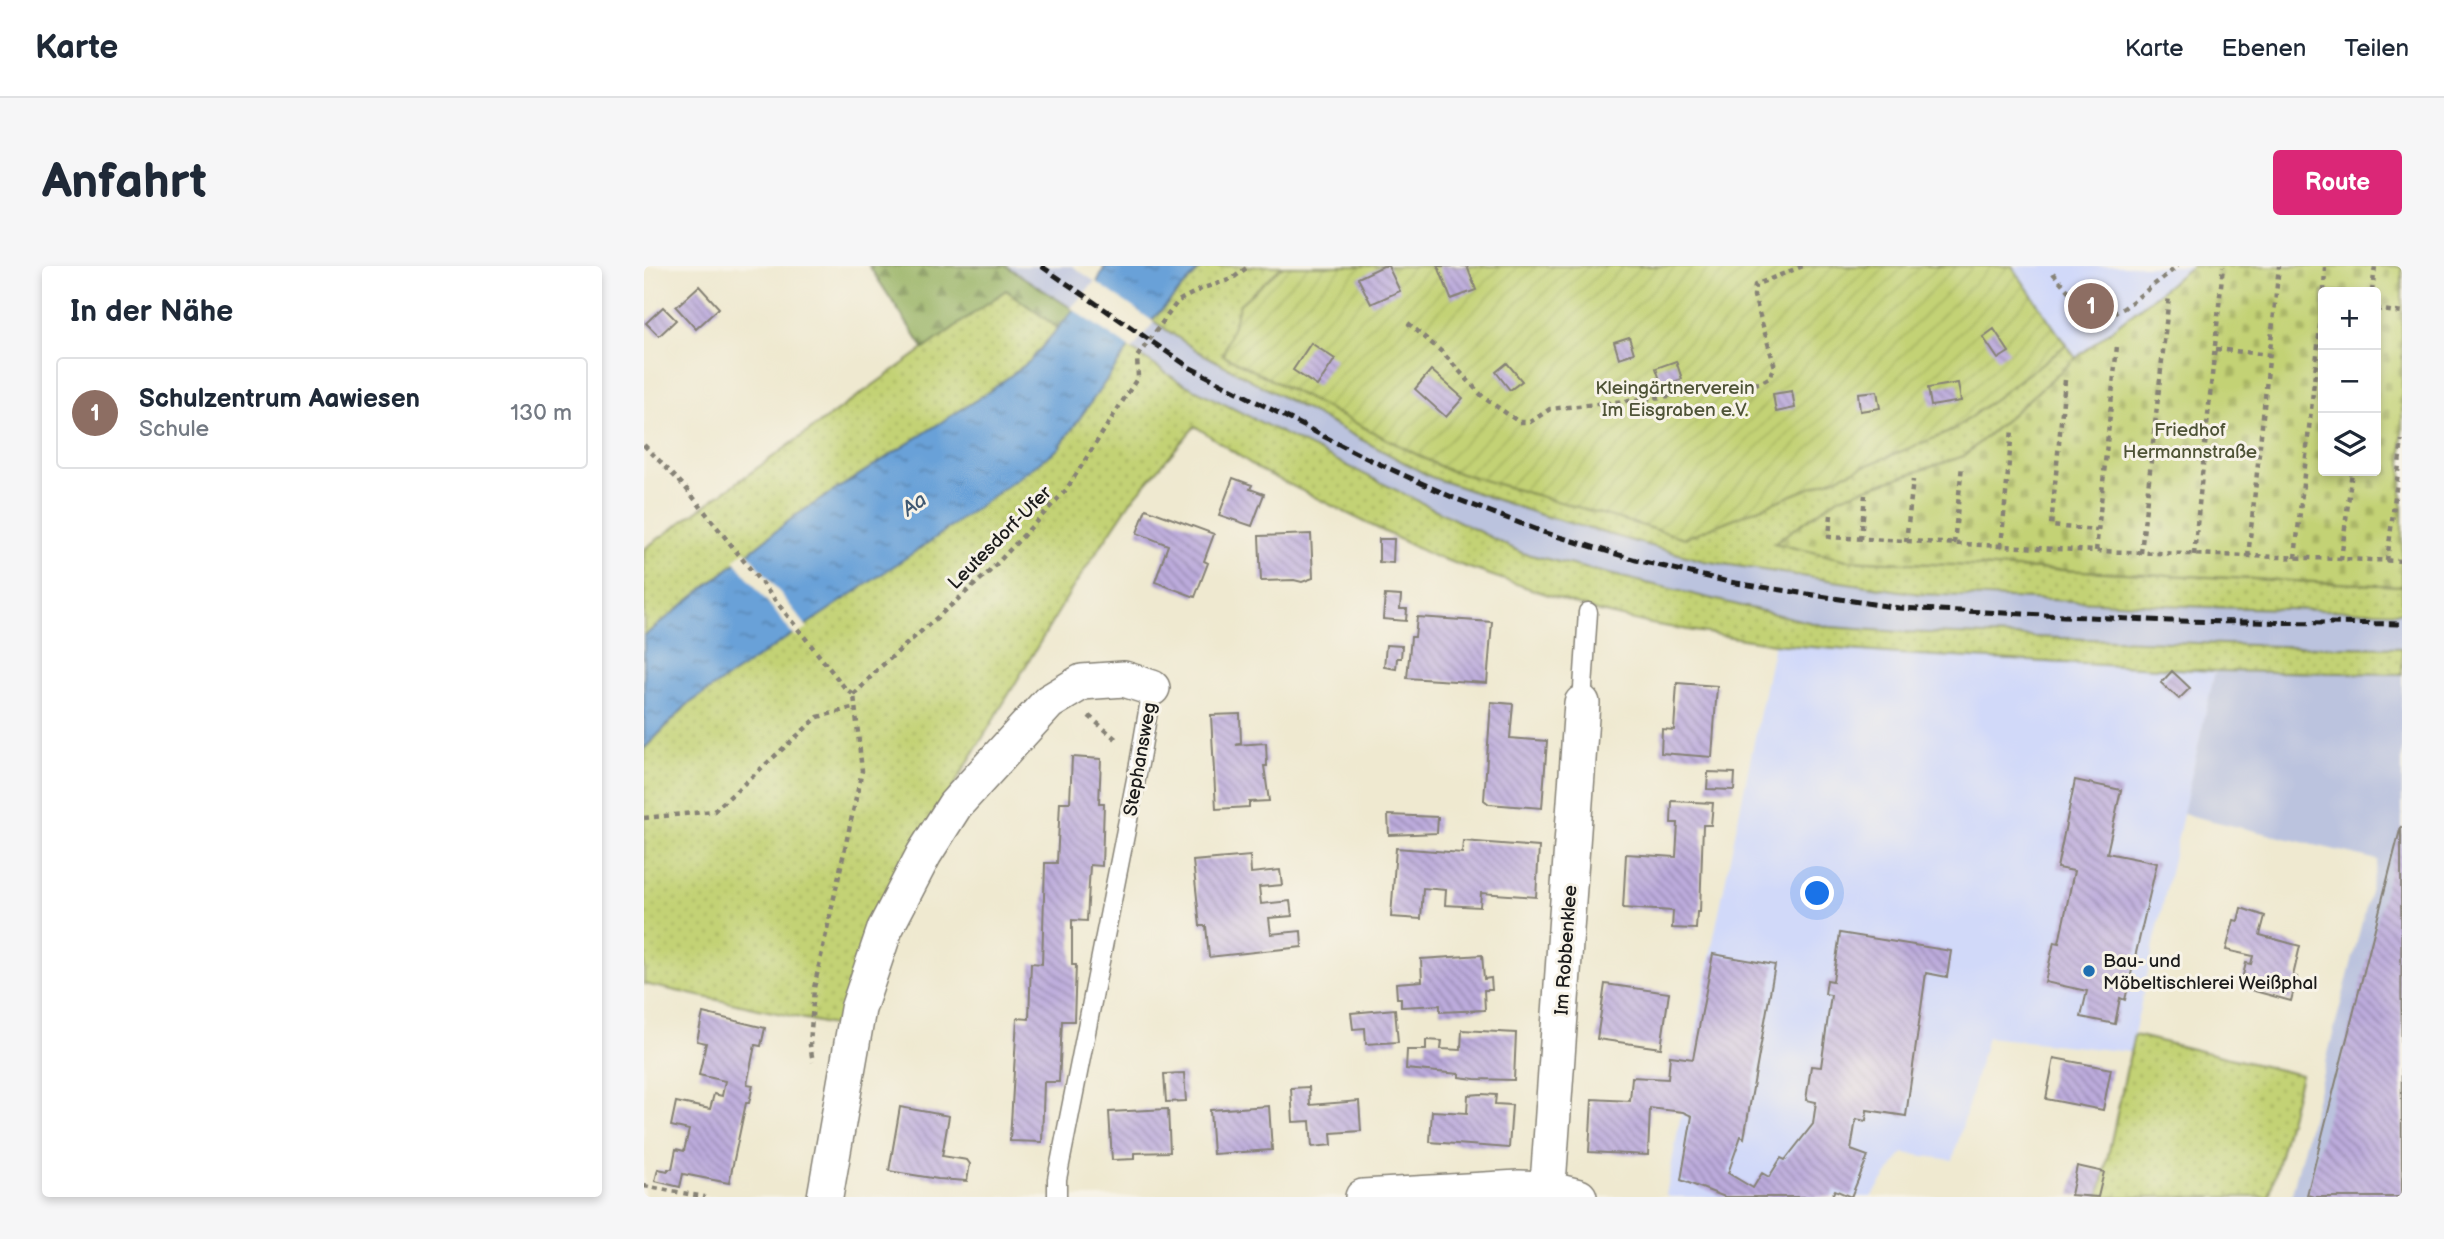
<!DOCTYPE html>
<html lang="de">
<head>
<meta charset="utf-8">
<style>
  body { margin:0; font-family:"Balsamiq Sans",sans-serif; background:#f6f6f7; color:#1f2937 }
  .controls { position:absolute; right:21px; top:21px; display:grid; overflow:hidden; border-radius:7px; box-shadow:0 4px 10px #0003 }
  .controls button { width:63px; height:63px; display:grid; place-items:center; padding:0; border:0; border-bottom:2px solid #e0e1e3; background:#fff; color:#1f2937; font:35px sans-serif }
  .you { position:absolute; left:1174px; top:628px; width:24px; height:24px; margin:-18px; border:5px solid #fff; border-radius:50%; background:#1a73e8; box-shadow:0 0 0 10px #1a73e833 }
  .badge { display:grid; place-items:center; width:46px; height:46px; border-radius:50%; background:#db2777; color:#fff; font-size:23px; font-weight:700 }
  .pin { position:absolute; translate:-50% -50%; border:4px solid #fff; box-shadow:0 2px 7px #0006 }
  .list { margin:0; padding:0; list-style:none }
  h2 { display:flex; justify-content:space-between; align-items:center; height:91px; margin:0; padding:0 28px; font-size:30px }
  h2 small { font-size:23px; font-weight:400; color:#747a83 }
  .list li { display:grid; grid-template-columns:46px 1fr auto; gap:21px; align-items:center; box-sizing:border-box; height:112px; margin:0 14px 14px; padding:0 14px; border:2px solid #e0e1e3; border-radius:7px }
  .list b { display:block; font-size:26px; white-space:nowrap }
  .list p { margin:0; font-size:23px; white-space:nowrap; color:#747a83 }
  .list em { font-size:23px; font-style:normal; color:#747a83 }
  .icon { flex:none; width:38px; height:38px; fill:none; stroke:currentColor; stroke-width:2; stroke-linecap:round; stroke-linejoin:round }
  .map { position:relative; flex:none; width:1758px; height:931px; overflow:hidden; border-radius:7px }
  header { display:flex; align-items:center; gap:42px; box-sizing:border-box; height:98px; padding:0 35px; background:#fff; border-bottom:2px solid #e0e1e3 }
  header strong { font-size:33px }
  nav { display:flex; gap:38px; margin-inline-start:auto; font-size:24px }
  .intro { display:flex; align-items:center; justify-content:space-between; box-sizing:border-box; height:168px; padding:0 42px }
  h1 { margin:0; font-size:49px }
  .button { padding:18px 32px; border-radius:7px; background:#db2777; color:#fff; font-size:24px; font-weight:700 }
  main { display:flex; gap:42px; padding:0 42px }
  aside { flex:1; background:#fff; border-radius:7px; box-shadow:0 4px 10px #0003 }
  .map>svg:first-child { display:block }
  .built { fill:#d1d9f9 }
  .industrial { fill:#bbc3de }
  .grass { fill:url(#grass-dots); stroke:#707748; stroke-width:2 }
  .forest { fill:url(#forest-firs); stroke:#5b6841; stroke-width:2 }
  .cemetery { fill:url(#cemetery-stones); stroke:#707748; stroke-width:2; fill-rule:evenodd }
  .garden { fill:url(#garden-furrows); stroke:#707748; stroke-width:2 }
  .water { fill:url(#water-ripples); stroke:#425e7a; stroke-width:2 }
  .pier { fill:#efe9d0 }
  .building { fill:url(#building-back-hatch) }
  .lines { fill:none; stroke-linecap:round; stroke-linejoin:round }
  .service-casing { stroke:#868276; stroke-width:21 }
  .minor-casing { stroke:#868276; stroke-width:38 }
  .path { stroke:#868276; stroke-width:4.5; stroke-dasharray:5 5; stroke-linecap:butt }
  .service { stroke:#fff; stroke-width:18 }
  .minor { stroke:#fff; stroke-width:35 }
  .rail { stroke:#1c1c1c; stroke-width:5; stroke-dasharray:10 5; stroke-linecap:butt }
  .poi-dot { fill:#1f6fb2; stroke:#f7f3e8; stroke-width:2.5 }
  .labels { text-anchor:middle; stroke-width:6; stroke-linejoin:round; paint-order:stroke }
  .park-label { font-size:19px; fill:#4e5336; stroke:#f7f3e8 }
  .street-label { font-size:19px; fill:#1c1c1c; stroke:#f7f3e8 }
  .poi-label { font-size:19px; fill:#1c1c1c; stroke:#f7f3e8; text-anchor:start }
  .water-label { font-size:21px; font-style:italic; fill:#3f5871; stroke:#f7f3e8 }
</style>
</head>
<body>
<header>
<strong>Karte</strong>
<nav><a>Karte</a><a>Ebenen</a><a>Teilen</a></nav>
</header>
<div class="intro"><h1>Anfahrt</h1><a class="button">Route</a></div>
<main>
<aside>
<h2>In der Nähe<small></small></h2>
<ul class="list">
<li><span class="badge" style="background:#8d6e63">1</span><div><b>Schulzentrum Aawiesen</b><p>Schule</p></div><em>130 m</em></li>
</ul>
</aside>
<div class="map">
<svg width="1758" height="931" viewBox="0 0 1758 931">
  <defs>
    <pattern id="grass-dots" width="8" height="8" patternUnits="userSpaceOnUse" patternTransform="scale(1.75)"><rect width="8" height="8" fill="#c3d274"/><path d="M2 2h.1M6 6h.1" fill="none" stroke="#a7b464" stroke-width="1.8" stroke-linecap="round"/></pattern>
    <pattern id="forest-firs" width="22" height="20" patternUnits="userSpaceOnUse" patternTransform="scale(1.75)"><rect width="22" height="20" fill="#9ab466"/><path d="M5 1l3.5 6h-7zM16 11l3.5 6h-7z" fill="#7d9253"/></pattern>
    <pattern id="cemetery-stones" width="16" height="16" patternUnits="userSpaceOnUse" patternTransform="scale(1.75)"><rect width="16" height="16" fill="#c3d274"/><path d="M2 7V4a2 2 0 0 1 4 0v3zM10 15v-3a2 2 0 0 1 4 0v3z" fill="#a7b464"/></pattern>
    <pattern id="garden-furrows" width="10" height="10" patternUnits="userSpaceOnUse" patternTransform="scale(1.75)"><rect width="10" height="10" fill="#c3d274"/><path d="M-1 1l2-2M0 10L10 0M9 11l2-2" fill="none" stroke="#a7b464"/></pattern>
    <pattern id="water-ripples" width="26" height="14" patternUnits="userSpaceOnUse" patternTransform="scale(1.75)"><rect width="26" height="14" fill="#69a1d8"/><path d="M2 4q2-2 4 0t4 0M15 11q2-2 4 0t4 0" fill="none" stroke="#5682ae"/></pattern>
    <pattern id="building-back-hatch" width="6" height="6" patternUnits="userSpaceOnUse" patternTransform="scale(1.75)"><rect width="6" height="6" fill="#bcabdc"/><path d="M-1 5l2 2M0 0l6 6M5-1l2 2" fill="none" stroke="#988ab2"/></pattern>
  </defs>
  <rect width="100%" height="100%" fill="#f7f3e8"/>
  <filter id="ink" filterUnits="userSpaceOnUse"><feTurbulence type="fractalNoise" baseFrequency=".0143" numOctaves="2"/><feDisplacementMap in="SourceGraphic" scale="14" xChannelSelector="R" yChannelSelector="G"/><feConvolveMatrix kernelMatrix="1 2 1 2 8 2 1 2 1" color-interpolation-filters="sRGB"/></filter>
  <filter id="wash" filterUnits="userSpaceOnUse"><feTurbulence type="fractalNoise" baseFrequency=".00686" numOctaves="4" result="noise"/><feDisplacementMap in="SourceGraphic" scale="28" xChannelSelector="R" yChannelSelector="G"/><feGaussianBlur stdDeviation="1.57" result="paint"/><feColorMatrix in="noise" values="0 0 0 0 0 0 0 0 0 0 0 0 0 0 0 0 0 1.4 0 .05"/><feComposite in="paint" operator="in"/></filter>
  <g filter="url(#wash)">
    <rect width="100%" height="100%" fill="#efe9d0"/>
    <path class="built" d="M 1368,0 L 1548,0 L 1432,92 Z
      M 1130,378 L 1255,388 L 1571,405 L 1486,786 L 1343,771 L 1309,894 L 1259,887 L 1227,931 L 1026,931 L 1022,929 L 1068,680 Z"/>
    <path class="industrial" d="M 362,0 L 428,0 L 453,17 L 430,44 Z
      M 508,54 L 555,86 L 787,211 L 897,249 L 1060,295 L 1276,328 L 1565,341 L 1758,346 L 1758,382 L 1634,380 L 1258,366 L 1185,361 L 878,287 L 534,115 L 485,82 Z
      M 1571,405 L 1758,408 L 1758,931 L 1647,931 L 1734,594 L 1539,548 Z"/>
    <path class="grass" d="M 559,0 L 639,0 L 596,38 L 1307,165 L 1422,79 L 1432,92 L 1320,190 L 1196,231 L 1130,277 L 1203,294 L 1758,320 L 1758,346 L 1565,341 L 1276,328 L 1060,295 L 897,249 L 787,211 L 555,86 L 508,54 Z
      M 362,24 L 414,62 L 386,95 L 346,125 L 151,250 L 0,370 L 0,283 Z
      M 485,82 L 534,115 L 878,287 L 1185,361 L 1258,366 L 1634,380 L 1758,382 L 1758,408 L 1571,405 L 1255,388 L 1130,378 L 1007,358 L 952,345 L 787,289 L 616,204 L 551,160 L 487,235 L 428,323 L 297,541 L 193,760 L 0,718 L 0,483 L 43,439 L 414,183 Z
      M 1490,769 L 1657,809 L 1625,931 L 1455,931 Z"/>
    <path class="forest" d="M 225,0 L 362,0 L 430,44 L 414,62 L 362,24 L 280,83 Z"/>
    <path class="cemetery" d="M 1548,0 L 1758,0 L 1758,320 L 1203,294 L 1130,277 L 1196,231 L 1320,190 L 1432,92 ZM 1679,26 L 1732,26 L 1732,205 L 1679,205 Z"/>
    <path class="garden" d="M 639,0 L 1368,0 L 1422,79 L 1308,165 L 1041,272 L 801,203 L 579,89 L 596,38 Z"/>
    <path class="water" d="M 461,0 L 559,0 L 508,54 L 485,82 L 414,183 L 287,275 L 43,439 L 0,483 L 0,370 L 151,250 L 346,125 L 386,95 L 453,17 Z"/>
    <path class="pier" d="M 451,15 L 510,56 L 488,84 L 427,42 Z
      M 102,284 L 164,362 L 151,371 L 90,294 Z"/>
    <g id="blocks">
      <path class="building" d="M 739,0 L 744,0 L 756,25 L 727,38 L 714,12 Z
        M 794,0 L 823,0 L 832,24 L 807,33 Z
        M 55,20 L 75,42 L 52,63 L 32,41 Z
        M 19,41 L 32,54 L 15,70 L 2,57 Z
        M 1350,63 L 1365,86 L 1354,93 L 1339,71 Z
        M 985,71 L 990,87 L 975,92 L 970,76 Z
        M 667,77 L 691,93 L 673,120 L 649,104 Z
        M 1032,95 L 1038,113 L 1018,120 L 1012,102 Z
        M 863,97 L 878,115 L 866,124 L 852,106 Z
        M 787,104 L 819,132 L 802,151 L 771,123 Z
        M 1314,117 L 1317,135 L 1287,140 L 1284,122 Z
        M 1148,125 L 1151,142 L 1132,146 L 1129,128 Z
        M 1233,125 L 1236,142 L 1216,145 L 1214,127 Z
        M 589,212 L 608,219 L 606,223 L 620,228 L 608,260 L 575,249 Z
        M 502,243 L 570,268 L 560,295 L 564,297 L 551,331 L 511,316 L 524,279 L 493,267 Z
        M 667,268 L 669,312 L 658,316 L 650,314 L 617,315 L 615,270 Z
        M 735,273 L 750,273 L 749,297 L 735,296 Z
        M 741,329 L 757,330 L 756,343 L 763,343 L 762,355 L 739,353 Z
        M 773,351 L 848,356 L 843,417 L 763,412 L 767,371 L 771,371 Z
        M 742,379 L 758,380 L 757,392 L 753,392 L 752,403 L 740,401 Z
        M 1528,405 L 1546,422 L 1535,433 L 1517,417 Z
        M 1033,417 L 1073,420 L 1068,491 L 1017,487 L 1018,463 L 1030,464 Z
        M 847,436 L 869,438 L 866,472 L 903,475 L 898,542 L 845,538 L 840,534 Z
        M 596,448 L 597,477 L 592,479 L 622,477 L 623,500 L 620,500 L 625,535 L 605,536 L 605,541 L 572,543 L 567,449 Z
        M 428,491 L 457,493 L 455,537 L 460,537 L 458,600 L 446,599 L 443,655 L 428,654 L 428,699 L 432,699 L 430,755 L 418,755 L 415,816 L 400,816 L 398,876 L 366,875 L 373,752 L 385,753 L 387,697 L 398,698 L 401,597 L 413,597 L 416,536 L 426,536 Z
        M 1064,506 L 1091,507 L 1090,524 L 1063,523 Z
        M 1431,514 L 1477,524 L 1463,587 L 1513,597 L 1481,734 L 1476,732 L 1471,758 L 1437,751 L 1443,725 L 1401,716 L 1410,676 L 1415,677 L 1430,605 L 1413,602 Z
        M 1028,535 L 1069,537 L 1067,559 L 1059,559 L 1056,646 L 1053,646 L 1052,663 L 1028,662 L 1029,645 L 979,642 L 982,588 L 1032,591 L 1034,557 L 1027,557 Z
        M 744,549 L 794,551 L 793,567 L 745,569 Z
        M 1757,560 L 1758,931 L 1670,931 L 1663,929 Z
        M 819,575 L 895,581 L 892,631 L 837,627 L 836,641 L 801,639 L 802,624 L 779,622 L 777,653 L 747,651 L 752,582 L 818,587 Z
        M 606,590 L 607,607 L 636,604 L 638,619 L 615,621 L 617,638 L 646,635 L 648,650 L 625,652 L 627,668 L 657,665 L 658,681 L 565,691 L 562,660 L 556,660 L 549,595 Z
        M 1597,642 L 1621,650 L 1616,669 L 1656,680 L 1649,710 L 1653,711 L 1647,735 L 1596,721 L 1602,697 L 1607,698 L 1609,690 L 1582,684 L 1590,654 L 1594,655 Z
        M 1196,667 L 1307,685 L 1303,711 L 1282,707 L 1262,850 L 1223,844 L 1222,855 L 1212,853 L 1207,884 L 1224,890 L 1207,931 L 1191,924 L 1187,931 L 1081,931 L 1037,914 L 1048,850 L 1039,846 L 1006,842 L 1004,889 L 945,886 L 948,833 L 986,835 L 988,811 L 1024,813 L 1026,790 L 1049,793 L 1069,688 L 1131,699 L 1100,872 L 1097,870 L 1084,907 L 1109,922 L 1118,907 L 1125,911 L 1137,892 L 1141,894 L 1169,858 L 1172,836 L 1162,834 L 1167,800 L 1177,801 L 1187,729 L 1181,728 L 1183,714 L 1189,715 Z
        M 838,689 L 840,713 L 847,712 L 848,724 L 840,724 L 841,744 L 796,746 L 796,739 L 757,741 L 757,732 L 753,732 L 752,717 L 778,715 L 777,693 Z
        M 961,718 L 1025,727 L 1017,782 L 953,773 Z
        M 751,743 L 754,776 L 722,778 L 721,762 L 709,763 L 707,747 Z
        M 59,747 L 121,762 L 117,780 L 111,779 L 103,818 L 109,819 L 105,837 L 102,837 L 85,917 L 39,908 L 36,921 L 11,915 L 14,903 L 24,905 L 24,903 L 28,903 L 32,883 L 40,885 L 45,864 L 27,860 L 32,836 L 66,843 L 70,828 L 78,830 L 81,815 L 55,809 L 62,777 L 53,775 Z
        M 818,764 L 872,767 L 870,814 L 831,813 L 815,811 L 815,808 L 762,803 L 763,784 L 782,784 L 782,774 L 798,775 L 797,783 L 817,784 Z
        M 1410,792 L 1467,803 L 1459,844 L 1402,833 Z
        M 540,807 L 542,835 L 522,836 L 520,808 Z
        M 665,821 L 666,839 L 715,835 L 717,865 L 687,867 L 688,879 L 668,881 L 666,855 L 649,856 L 647,822 Z
        M 837,828 L 852,829 L 851,838 L 868,839 L 865,882 L 786,876 L 788,845 L 823,847 L 824,829 Z
        M 625,840 L 628,884 L 569,888 L 566,844 Z
        M 256,841 L 305,850 L 298,890 L 323,894 L 326,898 L 323,915 L 294,913 L 245,905 Z
        M 524,843 L 526,886 L 490,887 L 490,893 L 468,894 L 465,846 Z
        M 1433,900 L 1460,906 L 1454,931 L 1427,929 Z"/>
    </g>
  </g>
  <g filter="url(#ink)">
    <use href="#blocks" fill-opacity="0" stroke="#868276" stroke-width="2"/>
    <g class="lines">
      <g class="service-casing">
        <path id="service" d="M 938,437 L 944,346
          M 413,931 L 413,913 L 495,498 L 508,422"/>
      </g>
      <g class="minor-casing">
        <path id="minor" d="M 181,931 L 214,743 L 241,663 L 280,588 L 311,539 L 405,436 L 438,416 L 480,413 L 508,422
          M 719,931 L 875,922 L 903,923 L 935,931
          M 900,931 L 905,904 L 938,437"/>
      </g>
      <path class="path" d="M 1409,7 L 1445,49 L 1464,50 L 1480,42 L 1534,0
        M 1680,26 L 1681,0
        M 1728,26 L 1731,0
        M 1732,43 L 1758,47
        M 764,57 L 798,86 L 839,131 L 875,156 L 886,156 L 906,143 L 1018,131 L 1116,117 L 1125,112 L 1131,101 L 1110,30 L 1111,19 L 1159,0
        M 1572,83 L 1626,89
        M 1421,114 L 1407,260 L 1453,264
        M 0,179 L 41,221 L 201,422 L 210,429 L 218,505 L 170,722 L 166,779 L 169,796
        M 1187,249 L 1185,271 L 1452,285 L 1758,295
        M 1217,273 L 1221,229
        M 1262,276 L 1269,214
        M 1310,278 L 1318,199
        M 1357,281 L 1368,164
        M 1452,285 L 1473,80
        M 1497,287 L 1525,30
        M 1550,289 L 1579,0
        M 1604,291 L 1635,0
        M 1651,292 L 1679,33
        M 1697,294 L 1708,205
        M 1743,295 L 1758,174
        M 210,429 L 233,404 L 345,306 L 422,224 L 494,111 L 493,91 L 534,35 L 559,22 L 588,13 L 605,0
        M 445,450 L 473,474
        M 0,552 L 70,545 L 174,451 L 212,441
        M 0,920 L 61,931"/>
      <use href="#service" class="service"/>
      <use href="#minor" class="minor"/>
      <path class="rail" d="M 397,0 L 545,101 L 718,190 L 810,232 L 899,266 L 992,294 L 1085,316 L 1255,342 L 1526,355 L 1758,358"/>
    </g>
  </g>
  <circle class="poi-dot" cx="1445" cy="705" r="7"/>
  <g class="labels">
    <g class="park-label">
      <text x="1031" y="128">Kleingärtnerverein<tspan x="1031" dy="22">Im Eisgraben e.V.</tspan></text>
      <text x="1546" y="170">Friedhof<tspan x="1546" dy="22">Hermannstraße</tspan></text>
    </g>
    <g class="street-label">
      <text transform="translate(355 271) rotate(-45)" y="7">Leutesdorf-Ufer</text>
      <text transform="translate(495 493) rotate(-80)" y="7">Stephansweg</text>
      <text transform="translate(921 684) rotate(-86)" y="7">Im Robbenklee</text>
    </g>
    <g class="poi-label">
      <text x="1459" y="701">Bau- und<tspan x="1459" dy="22">Möbeltischlerei Weißphal</tspan></text>
    </g>
    <g class="water-label">
      <text transform="translate(270 238) rotate(-36)" y="7">Aa</text>
    </g>
  </g>
</svg>
<div class="controls">
<button>+</button>
<button>−</button>
<button><svg class="icon" aria-label="layers" viewBox="0 0 24 24"><path d="M12 4l9 5-9 5-9-5zM3 14l9 5 9-5"/></svg></button>
</div>
<div class="you"></div>
<div class="pin badge" style="left:1447px;top:40px;background:#8d6e63">1</div>
</div>
</main>
</body>
</html>
